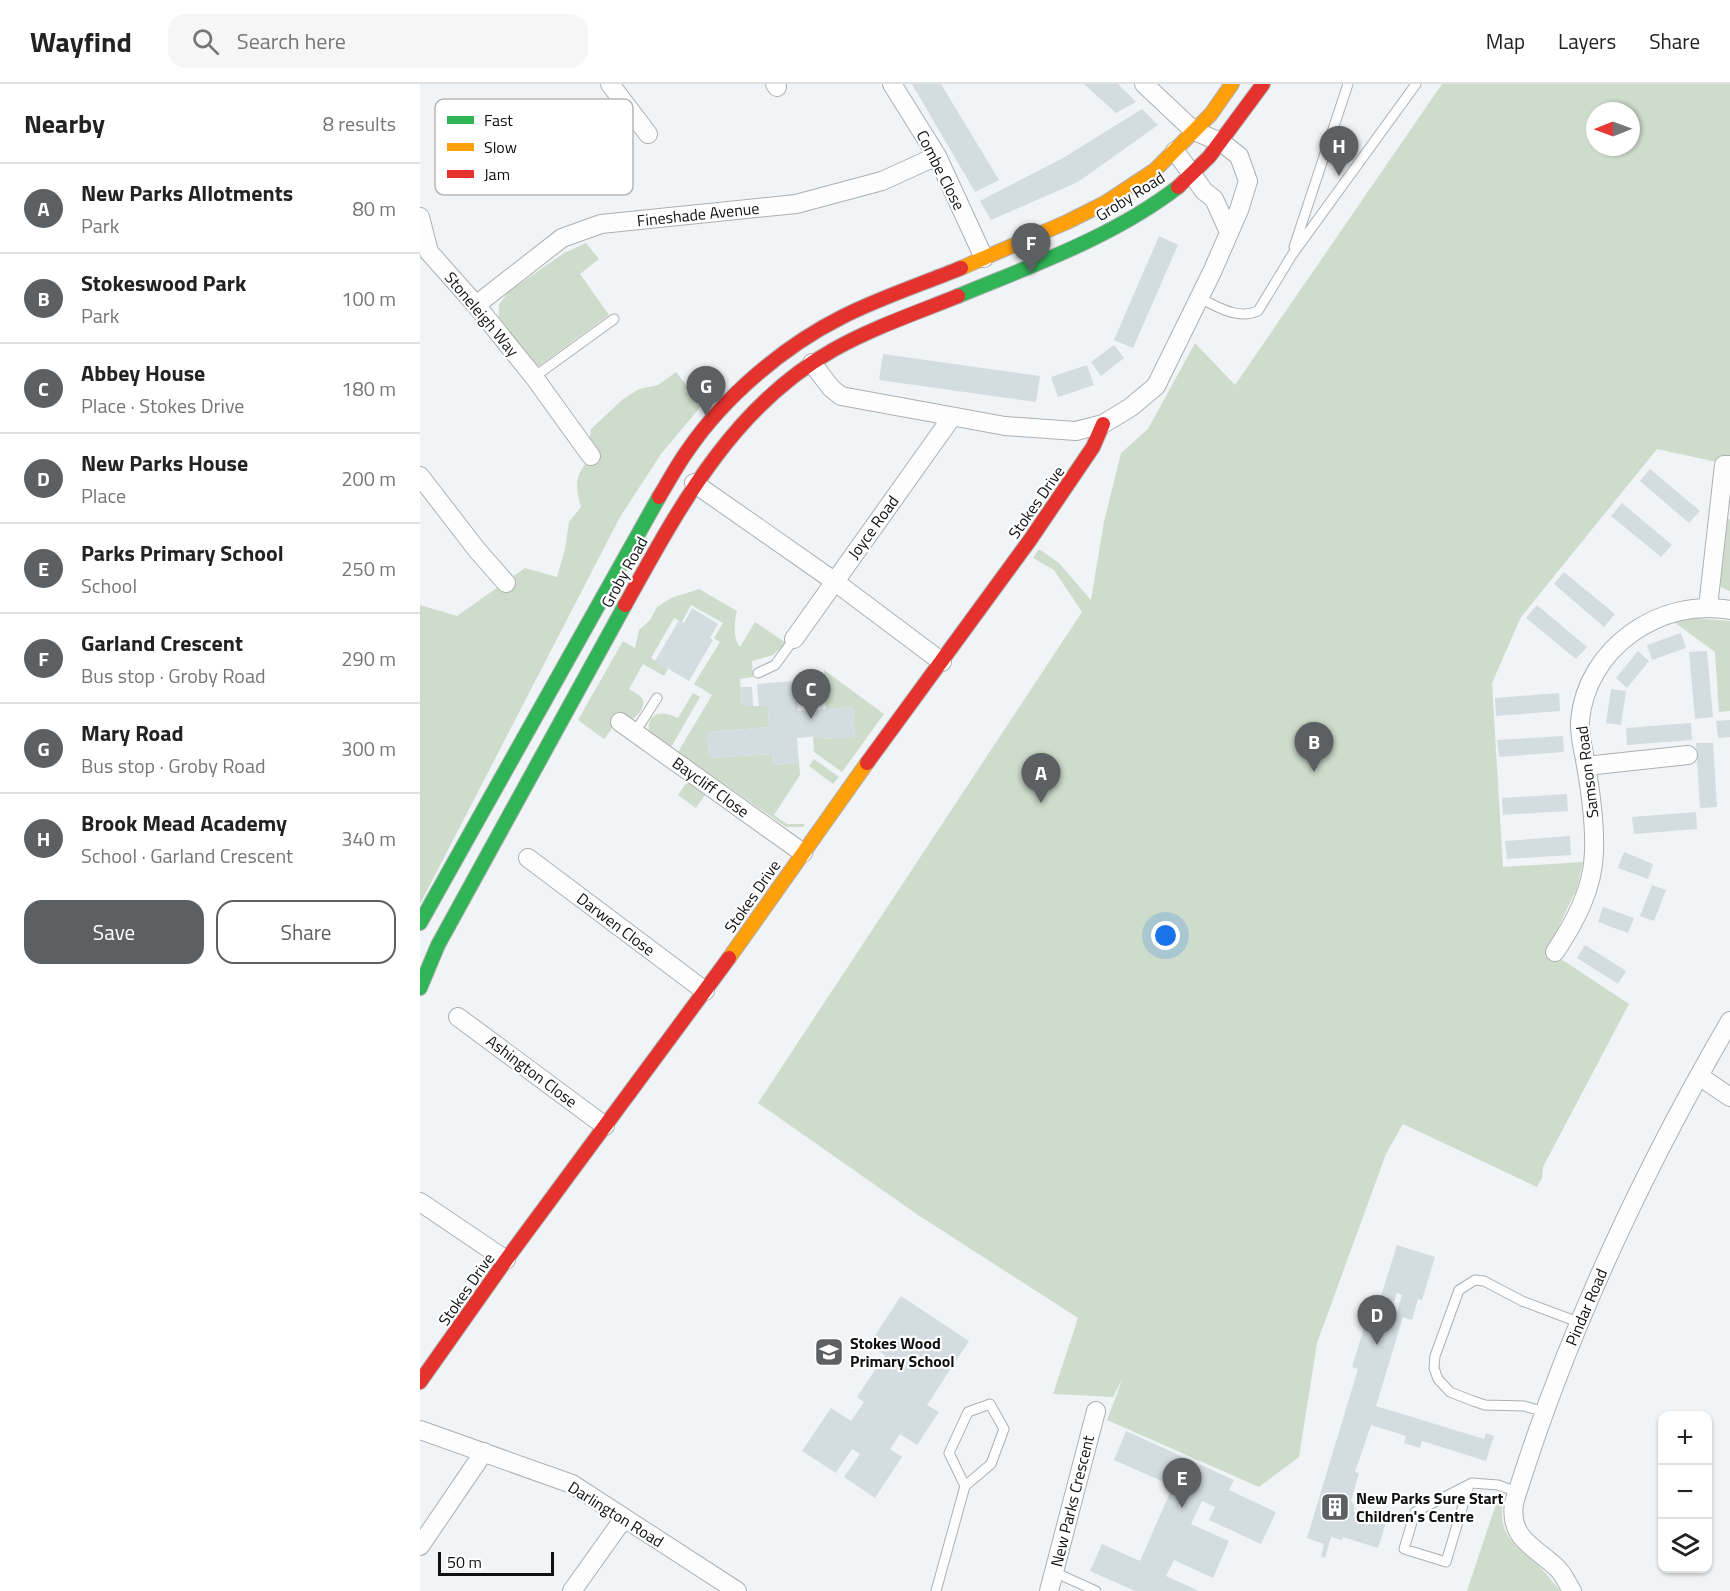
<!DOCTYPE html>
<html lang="en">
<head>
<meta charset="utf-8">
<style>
  body { margin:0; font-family:"Titillium Web",sans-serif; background:#f6f6f6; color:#222 }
  .controls { position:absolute; right:18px; bottom:18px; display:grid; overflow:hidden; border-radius:12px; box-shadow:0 2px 4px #0004 }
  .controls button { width:54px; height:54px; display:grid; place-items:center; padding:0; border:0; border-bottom:2px solid #e0e0e0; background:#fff; color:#222; font:30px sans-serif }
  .compass { position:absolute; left:1166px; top:18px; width:54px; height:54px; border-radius:50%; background:#fff; box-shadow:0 2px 4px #0004; rotate:269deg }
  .scale { position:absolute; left:18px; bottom:15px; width:116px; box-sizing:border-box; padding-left:6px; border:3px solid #0e1012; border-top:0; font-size:16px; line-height:21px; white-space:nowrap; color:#0e1012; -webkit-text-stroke:4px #fff; paint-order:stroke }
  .you { position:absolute; left:746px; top:852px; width:21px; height:21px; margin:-15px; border:4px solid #fff; border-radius:50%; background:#1a73e8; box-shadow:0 0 0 9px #1a73e833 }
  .badge { display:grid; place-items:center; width:39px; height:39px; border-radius:50%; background:#5d6062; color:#fff; font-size:20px; font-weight:700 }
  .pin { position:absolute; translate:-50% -50px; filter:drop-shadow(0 2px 3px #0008) }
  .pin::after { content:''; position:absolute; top:32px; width:21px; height:18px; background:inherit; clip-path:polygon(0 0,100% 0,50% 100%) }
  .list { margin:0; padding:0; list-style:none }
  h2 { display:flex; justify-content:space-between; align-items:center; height:78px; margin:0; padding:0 24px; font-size:26px }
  h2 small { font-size:20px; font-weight:400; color:#767676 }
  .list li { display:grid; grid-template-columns:39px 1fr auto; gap:18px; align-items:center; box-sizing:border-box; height:90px; padding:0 24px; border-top:2px solid #e0e0e0 }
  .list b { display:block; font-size:22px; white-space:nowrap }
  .list p { margin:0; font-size:20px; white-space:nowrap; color:#767676 }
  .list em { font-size:20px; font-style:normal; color:#767676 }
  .actions { display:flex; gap:12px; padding:18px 24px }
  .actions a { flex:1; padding:14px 0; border:2px solid #5d6062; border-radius:18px; text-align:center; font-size:21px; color:#5d6062 }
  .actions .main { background:#5d6062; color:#fff }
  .icon { flex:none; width:33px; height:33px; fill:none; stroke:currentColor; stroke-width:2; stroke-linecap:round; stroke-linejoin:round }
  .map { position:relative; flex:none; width:1310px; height:1507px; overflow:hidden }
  header { display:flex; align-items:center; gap:36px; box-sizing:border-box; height:84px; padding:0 30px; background:#fff; border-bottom:2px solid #e0e0e0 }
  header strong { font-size:28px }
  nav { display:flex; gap:33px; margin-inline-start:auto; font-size:21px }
  .search { width:420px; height:54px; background:#f6f6f6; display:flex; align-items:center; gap:15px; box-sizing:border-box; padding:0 21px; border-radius:18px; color:#767676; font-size:22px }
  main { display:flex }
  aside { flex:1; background:#fff }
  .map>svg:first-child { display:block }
  .green { fill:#cddccb; fill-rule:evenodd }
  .building { fill:#d3dce1 }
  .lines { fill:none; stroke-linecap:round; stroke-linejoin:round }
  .lane-casing { stroke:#adb0b2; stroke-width:11 }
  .street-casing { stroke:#adb0b2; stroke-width:20 }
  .fast-casing { stroke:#adb0b2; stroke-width:16 }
  .slow-casing { stroke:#adb0b2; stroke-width:16 }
  .jam-casing { stroke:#adb0b2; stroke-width:16 }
  .lane { stroke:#fdfdfe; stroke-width:9 }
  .street { stroke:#fdfdfe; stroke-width:18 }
  .fast { stroke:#30b455; stroke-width:14 }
  .slow { stroke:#ff9f0a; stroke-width:14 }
  .jam { stroke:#e5322d; stroke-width:14 }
  .labels { text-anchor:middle; stroke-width:4.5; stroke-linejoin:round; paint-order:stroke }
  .street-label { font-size:16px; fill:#0e1012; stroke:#fff }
  .poi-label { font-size:16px; font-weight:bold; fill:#0e1012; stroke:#fff; text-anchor:start }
  .key { fill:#fff; stroke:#b7b7b8; stroke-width:1.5 }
  .key-label { font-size:16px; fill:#0e1012 }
</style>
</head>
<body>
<header>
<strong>Wayfind</strong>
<div class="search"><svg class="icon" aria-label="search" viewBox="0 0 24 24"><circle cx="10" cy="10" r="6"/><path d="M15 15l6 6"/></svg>Search here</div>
<nav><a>Map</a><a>Layers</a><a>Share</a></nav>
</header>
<main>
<aside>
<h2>Nearby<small>8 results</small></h2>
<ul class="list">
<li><span class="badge">A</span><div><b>New Parks Allotments</b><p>Park</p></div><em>80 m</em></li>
<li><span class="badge">B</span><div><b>Stokeswood Park</b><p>Park</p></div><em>100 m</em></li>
<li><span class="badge">C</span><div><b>Abbey House</b><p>Place · Stokes Drive</p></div><em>180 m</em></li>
<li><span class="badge">D</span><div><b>New Parks House</b><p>Place</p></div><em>200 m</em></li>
<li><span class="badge">E</span><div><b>Parks Primary School</b><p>School</p></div><em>250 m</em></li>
<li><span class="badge">F</span><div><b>Garland Crescent</b><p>Bus stop · Groby Road</p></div><em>290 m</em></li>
<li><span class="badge">G</span><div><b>Mary Road</b><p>Bus stop · Groby Road</p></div><em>300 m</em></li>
<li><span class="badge">H</span><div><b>Brook Mead Academy</b><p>School · Garland Crescent</p></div><em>340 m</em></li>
</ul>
<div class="actions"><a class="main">Save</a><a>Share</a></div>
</aside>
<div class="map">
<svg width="1310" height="1507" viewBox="0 0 1310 1507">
  <rect width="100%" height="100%" fill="#f0f4f7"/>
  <path class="green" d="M 1022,0 L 1310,0 L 1310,381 L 1237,365 L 1101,533 L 1072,599 L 1083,783 L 1163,778 L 1157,804 L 1129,863 L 1141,875 L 1209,920 L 1123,1083 L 1122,1094 L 1117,1103 L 983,1040 L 966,1070 L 897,1259 L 879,1373 L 839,1403 L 687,1336 L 703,1294 L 693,1313 L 633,1310 L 658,1234 L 498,1131 L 338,1019 L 662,528 L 634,486 L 613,474 L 619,465 L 639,479 L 671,516 L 684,438 L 701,369 L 728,345 L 775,259 L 815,301 ZM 1175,27 L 1211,27 L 1211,63 L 1175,63 Z
    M 166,159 L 179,175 L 160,190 L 189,231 L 119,282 L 114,282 L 79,235 L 79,221 L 88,208 L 144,169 Z
    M 256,288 L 282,321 L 241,370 L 200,433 L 0,820 L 0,521 L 37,532 L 105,484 L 137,493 L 145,465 L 149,438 L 161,423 C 153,396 157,389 175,367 L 169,360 L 171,345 L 202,316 L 219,305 L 238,301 Z
    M 1308,434 L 1310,436 L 1310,507 L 1300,503 Z
    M 279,505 L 317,527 C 314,537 313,555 320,563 L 335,538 L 366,559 L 353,571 L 332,577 L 333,593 L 320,595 L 322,622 L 348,622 L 349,643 L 287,648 L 289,674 L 352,670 L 353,681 L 379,679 L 380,691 L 354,731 L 367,740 L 385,740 L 383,743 L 366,743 L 258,668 L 292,611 L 274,600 L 300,558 L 294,554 L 303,539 L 271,521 L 262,538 L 254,534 L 231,574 L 248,585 L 244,592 L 223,580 L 209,605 C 212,607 218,610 221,613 C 228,619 218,635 210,635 C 208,636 203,634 201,633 L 184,655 L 158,636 L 203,557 L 215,564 L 219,546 L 230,536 L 237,523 L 251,514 Z
    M 1276,534 L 1310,537 L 1310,627 L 1299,628 L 1295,568 L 1254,538 Z
    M 404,586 L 464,630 L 422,688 L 394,668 L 393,653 L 402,652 L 403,655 L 435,652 L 433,623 L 406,625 Z
    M 273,609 L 280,613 L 250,665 L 229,649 C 226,627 243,626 258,634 Z
    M 394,675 L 419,693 L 413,700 L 389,682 Z
    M 270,694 L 288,707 L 276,724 L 258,711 Z
    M 1079,1411 L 1083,1415 C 1077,1451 1094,1460 1118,1481 C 1126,1489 1133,1498 1140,1507 L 1047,1507 Z"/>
  <path class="building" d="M 492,0 L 521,0 L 579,96 L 555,108 Z
    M 664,0 L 698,0 L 716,18 L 696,29 Z
    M 722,25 L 738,41 L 658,98 L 571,136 L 560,117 L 643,74 Z
    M 739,152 L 758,161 L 713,264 L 694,256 Z
    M 694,261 L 704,274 L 681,292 L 671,278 Z
    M 463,270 L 620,292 L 616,318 L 459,296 Z
    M 667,281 L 674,301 L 638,313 L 631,293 Z
    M 1230,385 L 1280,427 L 1269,439 L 1220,397 Z
    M 1202,419 L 1252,461 L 1241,473 L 1191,432 Z
    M 1144,488 L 1195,530 L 1184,543 L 1134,500 Z
    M 1117,521 L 1167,563 L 1156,575 L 1106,534 Z
    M 272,524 L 298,540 L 290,554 L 293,556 L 269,597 L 235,577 L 259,536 L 264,539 Z
    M 1261,549 L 1266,564 L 1232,576 L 1227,561 Z
    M 1218,567 L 1229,577 L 1207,604 L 1196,594 Z
    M 1287,567 L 1293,633 L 1275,635 L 1269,568 Z
    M 376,597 L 378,627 L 433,623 L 435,653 L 402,655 L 402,652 L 377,654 L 379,679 L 353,681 L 352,670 L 289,674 L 287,648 L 349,643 L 348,622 L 339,623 L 337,600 Z
    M 321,603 L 332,603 L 333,622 L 322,622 Z
    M 1191,605 L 1206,607 L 1201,641 L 1186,639 Z
    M 1139,609 L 1140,627 L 1076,632 L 1075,614 Z
    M 1310,636 L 1310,653 L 1298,654 L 1296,637 Z
    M 1271,639 L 1272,656 L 1207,661 L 1206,644 Z
    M 1143,652 L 1144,668 L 1079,673 L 1077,656 Z
    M 1276,659 L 1293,659 L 1297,723 L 1280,724 Z
    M 1147,710 L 1148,727 L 1083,731 L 1082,714 Z
    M 1276,728 L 1277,745 L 1214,750 L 1212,733 Z
    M 1150,752 L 1151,771 L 1087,775 L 1085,757 Z
    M 1204,768 L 1233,780 L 1228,795 L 1198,784 Z
    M 1232,801 L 1246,806 L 1234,837 L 1220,832 Z
    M 1183,823 L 1214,834 L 1208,849 L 1178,838 Z
    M 1165,861 L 1206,887 L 1198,900 L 1157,874 Z
    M 977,1161 L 1015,1173 L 1002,1216 L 998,1215 L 992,1236 L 983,1233 L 956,1322 L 1064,1355 L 1066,1349 L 1074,1352 L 1066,1377 L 1002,1357 L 1000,1364 L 984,1359 L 986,1352 L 951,1341 L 935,1388 L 939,1389 L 931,1417 L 934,1421 L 934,1428 L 937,1429 L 938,1426 L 967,1435 L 958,1464 L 923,1453 L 922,1456 L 911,1453 L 905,1474 L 901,1473 L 904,1460 L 887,1454 L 938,1285 L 932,1283 L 948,1231 L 974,1239 L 982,1211 L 977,1209 L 969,1232 L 956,1228 Z
    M 481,1212 L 549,1257 L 507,1321 L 519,1328 L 497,1361 L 480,1350 L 470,1365 L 482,1373 L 455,1414 L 424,1393 L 440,1370 L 432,1365 L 416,1389 L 382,1367 L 411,1324 L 431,1337 L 444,1318 L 437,1313 L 465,1271 L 455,1265 L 460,1257 L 454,1253 Z
    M 706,1347 L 814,1396 L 809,1406 L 856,1428 L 841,1460 L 789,1436 L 795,1423 L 782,1417 L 771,1440 L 809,1457 L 793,1494 L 754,1476 L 746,1492 L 779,1507 L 715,1507 L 670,1487 L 682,1460 L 720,1477 L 753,1402 L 694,1376 Z"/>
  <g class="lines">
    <g class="lane-casing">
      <path id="lane" d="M 874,163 L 928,0
        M 779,214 C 799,223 817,236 838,227 L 872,171 L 996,0
        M 114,293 L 194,235
        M 338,589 L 355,581 L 374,555
        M 215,648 L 237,614
        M 1125,1328 L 1104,1322 L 1065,1321 L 1053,1317 L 1030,1308 L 1018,1295 L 1014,1284 L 1015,1272 L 1039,1206 L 1055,1196 L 1064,1197 L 1102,1217 L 1158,1238
        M 1049,1401 L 1026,1478 L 984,1465 L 995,1428 L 1052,1399 L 1078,1401 L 1097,1408
        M 634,1488 L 676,1507
        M 516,1507 L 545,1402 L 571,1380 L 584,1345 L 570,1320 L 548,1328 L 529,1369 L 545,1402"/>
    </g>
    <g class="street-casing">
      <path id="street" d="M 190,0 L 228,50
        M 355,0 L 357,3
        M 472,0 L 517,72 L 564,174
        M 755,67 L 784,107 L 794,115 L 809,148
        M 0,133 L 9,168 L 56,221 L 114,293 L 171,372
        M 56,221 L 142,154 L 181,140 L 376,120 L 462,97 L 517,72
        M 392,279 L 411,304 L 421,312 L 585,342 L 656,347 L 683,340 L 711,323 L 736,302 L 792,188 L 819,126 L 828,97 L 819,72 L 801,58 L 774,47 L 724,0
        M 0,392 L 57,466 L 86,499
        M 274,399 L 414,497 L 522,578
        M 1288,523 L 1304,381 L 1310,381
        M 374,555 L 532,333
        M 200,638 L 383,769
        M 1166,682 L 1268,671
        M 108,774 L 285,907
        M 1135,868 C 1155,838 1173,805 1174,768 C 1175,740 1171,710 1166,682 C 1164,667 1159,652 1160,637 C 1166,564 1241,513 1310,526
        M 38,933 L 185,1042
        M 1279,992 L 1310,1013
        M 0,1118 L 86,1176
        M 0,1346 L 152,1400 L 317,1507
        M 0,1462 L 64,1368
        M 152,1507 L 204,1434
        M 629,1507 L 676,1327
        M 1152,1507 C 1147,1499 1143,1489 1136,1483 C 1114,1462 1089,1455 1094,1419 C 1146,1250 1221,1090 1310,937"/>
    </g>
    <g class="fast-casing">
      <path id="fast" d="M 538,212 C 613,181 693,153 758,103
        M 0,839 L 239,413
        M 0,904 L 18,861 L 205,521"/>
    </g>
    <g class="slow-casing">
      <path id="slow" d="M 541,184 L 647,138 L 685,119 L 735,86 L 791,30 L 812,0
        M 309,874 L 447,679"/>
    </g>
    <g class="jam-casing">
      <path id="jam" d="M 758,103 L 789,73 L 843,0
        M 239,413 C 249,397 257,381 268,366 C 305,312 364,262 422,233 C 459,214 502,200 541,184
        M 205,521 C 259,424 312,323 413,266 C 452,244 496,229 538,212
        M 447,679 L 610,456 L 673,363 L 683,340
        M 0,1298 L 86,1176 L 309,874"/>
    </g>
    <use href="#lane" class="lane"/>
    <use href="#street" class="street"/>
    <use href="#fast" class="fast"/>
    <use href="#slow" class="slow"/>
    <use href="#jam" class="jam"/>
  </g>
  <defs>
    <g id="school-square" transform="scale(1.5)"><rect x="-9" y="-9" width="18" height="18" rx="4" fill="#5d6062" stroke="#fff"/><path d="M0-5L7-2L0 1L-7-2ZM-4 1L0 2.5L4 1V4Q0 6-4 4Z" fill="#fff"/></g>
    <g id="building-square" transform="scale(1.5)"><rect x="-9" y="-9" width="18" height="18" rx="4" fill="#5d6062" stroke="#fff"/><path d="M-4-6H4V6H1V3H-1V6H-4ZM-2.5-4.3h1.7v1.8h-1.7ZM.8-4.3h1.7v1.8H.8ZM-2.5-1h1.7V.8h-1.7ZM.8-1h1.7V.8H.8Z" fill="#fff"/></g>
  </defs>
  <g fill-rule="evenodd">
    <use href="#school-square" x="409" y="1268"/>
    <use href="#building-square" x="915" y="1423"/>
  </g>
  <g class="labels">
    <g class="street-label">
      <text transform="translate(521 86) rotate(63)" y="6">Combe Close</text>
      <text transform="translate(710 112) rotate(-32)" y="6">Groby Road</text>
      <text transform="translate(278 130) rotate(-6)" y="6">Fineshade Avenue</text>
      <text transform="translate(62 230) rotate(50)" y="6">Stoneleigh Way</text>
      <text transform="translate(616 418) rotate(-55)" y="6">Stokes Drive</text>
      <text transform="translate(453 443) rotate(-54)" y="6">Joyce Road</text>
      <text transform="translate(204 488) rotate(-61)" y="6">Groby Road</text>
      <text transform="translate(1167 688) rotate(-97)" y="6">Samson Road</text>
      <text transform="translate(291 703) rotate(36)" y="6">Baycliff Close</text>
      <text transform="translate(332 812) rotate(-55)" y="6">Stokes Drive</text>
      <text transform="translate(196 840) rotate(37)" y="6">Darwen Close</text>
      <text transform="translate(112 987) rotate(37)" y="6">Ashington Close</text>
      <text transform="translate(46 1205) rotate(-55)" y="6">Stokes Drive</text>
      <text transform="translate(1166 1223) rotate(-67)" y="6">Pindar Road</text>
      <text transform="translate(652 1417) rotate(-76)" y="6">New Parks Crescent</text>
      <text transform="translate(196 1430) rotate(32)" y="6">Darlington Road</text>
    </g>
    <g class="poi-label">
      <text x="430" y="1265">Stokes Wood<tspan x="430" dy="18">Primary School</tspan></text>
      <text x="936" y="1420">New Parks Sure Start<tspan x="936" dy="18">Children's Centre</tspan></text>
    </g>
  </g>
  <rect x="15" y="15" width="198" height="96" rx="9" class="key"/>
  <rect x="27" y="32" width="27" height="8" fill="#30b455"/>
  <rect x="27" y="59" width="27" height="8" fill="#ff9f0a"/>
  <rect x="27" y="86" width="27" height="8" fill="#e5322d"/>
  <g class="key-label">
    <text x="64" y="42">Fast</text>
    <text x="64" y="69">Slow</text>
    <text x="64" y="96">Jam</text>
  </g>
</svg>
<div class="controls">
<button>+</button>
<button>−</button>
<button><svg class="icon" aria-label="layers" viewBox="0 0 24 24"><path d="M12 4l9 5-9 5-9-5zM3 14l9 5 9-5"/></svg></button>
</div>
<svg class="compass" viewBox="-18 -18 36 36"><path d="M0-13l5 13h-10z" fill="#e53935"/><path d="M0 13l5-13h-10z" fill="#767676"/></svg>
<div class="scale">50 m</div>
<div class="you"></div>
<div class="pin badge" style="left:621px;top:719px">A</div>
<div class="pin badge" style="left:894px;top:688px">B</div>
<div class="pin badge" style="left:391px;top:635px">C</div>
<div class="pin badge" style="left:957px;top:1261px">D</div>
<div class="pin badge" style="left:762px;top:1424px">E</div>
<div class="pin badge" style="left:611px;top:189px">F</div>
<div class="pin badge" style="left:286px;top:332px">G</div>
<div class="pin badge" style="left:919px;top:92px">H</div>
</div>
</main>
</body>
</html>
